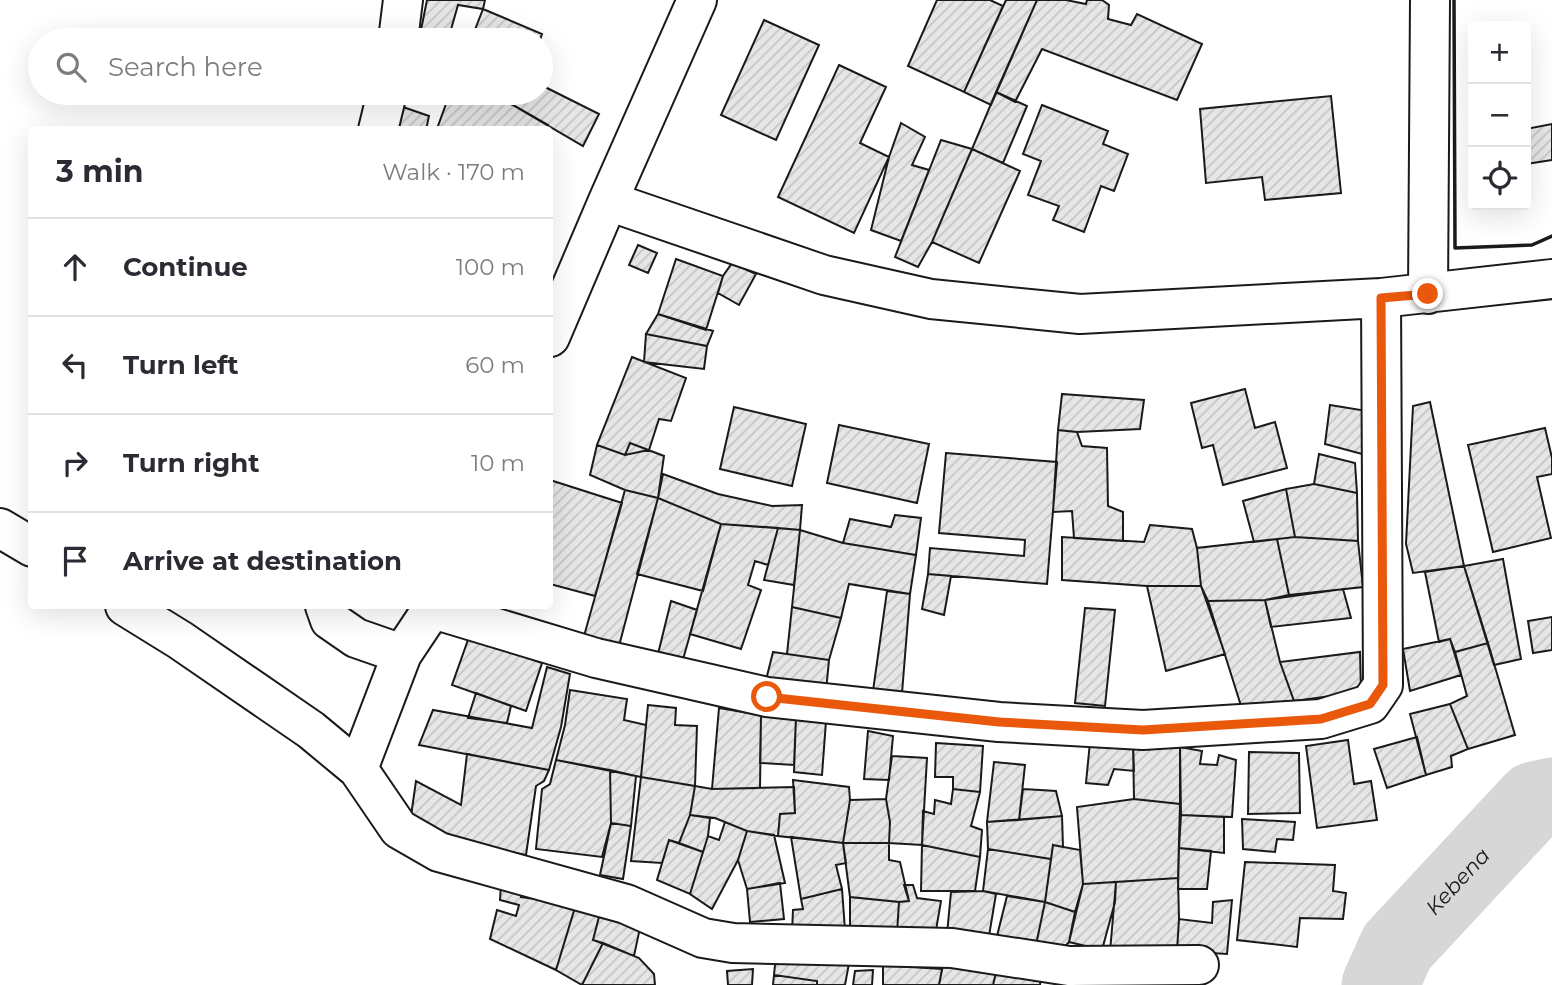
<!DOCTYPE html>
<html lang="en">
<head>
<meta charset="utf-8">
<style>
  body { margin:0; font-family:Montserrat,sans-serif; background:#f2f2f3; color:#2b2b33 }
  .controls { position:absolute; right:21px; top:21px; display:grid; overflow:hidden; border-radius:7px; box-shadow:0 7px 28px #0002 }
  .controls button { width:63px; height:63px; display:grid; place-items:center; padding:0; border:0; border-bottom:2px solid #e1e1e2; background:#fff; color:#2b2b33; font:35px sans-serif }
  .stop { position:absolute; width:21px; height:21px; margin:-16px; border:5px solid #ea580c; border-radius:50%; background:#fff }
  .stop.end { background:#ea580c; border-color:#fff; box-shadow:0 2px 7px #0008 }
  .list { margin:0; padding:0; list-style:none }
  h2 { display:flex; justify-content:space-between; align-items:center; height:91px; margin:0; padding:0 28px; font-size:30px }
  h2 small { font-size:23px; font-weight:400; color:#7c7c81 }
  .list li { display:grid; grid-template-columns:46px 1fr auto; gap:21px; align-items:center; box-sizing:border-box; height:98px; padding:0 28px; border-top:2px solid #e1e1e2 }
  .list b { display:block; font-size:26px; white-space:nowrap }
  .list em { font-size:23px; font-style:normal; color:#7c7c81 }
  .icon { flex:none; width:38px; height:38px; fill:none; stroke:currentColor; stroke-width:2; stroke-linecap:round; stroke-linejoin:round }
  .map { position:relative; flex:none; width:1552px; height:985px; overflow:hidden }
  .search { position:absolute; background:#fff; box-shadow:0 7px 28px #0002; left:28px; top:28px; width:525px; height:77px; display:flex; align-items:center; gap:18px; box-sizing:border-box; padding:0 24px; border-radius:38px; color:#7c7c81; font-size:26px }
  .panel { position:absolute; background:#fff; box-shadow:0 7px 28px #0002; left:28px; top:126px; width:525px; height:483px; border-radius:7px }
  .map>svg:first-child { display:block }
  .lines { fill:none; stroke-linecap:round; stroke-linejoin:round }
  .river { stroke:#d7d7d7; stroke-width:77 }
  .building { fill:url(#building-hatch); stroke:#1a1a1a; stroke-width:2 }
  .minor-casing { stroke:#1a1a1a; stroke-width:42 }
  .minor { stroke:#fff; stroke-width:38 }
  .wall { stroke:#1a1a1a; stroke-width:3.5 }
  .route { stroke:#ea580c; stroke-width:9 }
  .labels { text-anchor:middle; stroke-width:5; stroke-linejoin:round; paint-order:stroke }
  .water-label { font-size:21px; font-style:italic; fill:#1a1a1a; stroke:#fff }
</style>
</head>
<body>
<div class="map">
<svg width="1552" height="985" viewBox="0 0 1552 985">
  <defs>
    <pattern id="building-hatch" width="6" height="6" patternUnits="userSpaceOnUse" patternTransform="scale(1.75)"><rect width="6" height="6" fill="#e6e6e6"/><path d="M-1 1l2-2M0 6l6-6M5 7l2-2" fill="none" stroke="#c5c5c5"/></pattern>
  </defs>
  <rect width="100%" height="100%" fill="#fff"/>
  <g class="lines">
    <path class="river" id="s1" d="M 1380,985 L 1397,947 L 1534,800 L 1552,796"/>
  </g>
  <path class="building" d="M 427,0 L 485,0 L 483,9 L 458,5 L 448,40 L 419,40 Z
    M 937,0 L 990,0 L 1003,6 L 964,92 L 908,66 Z
    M 1006,0 L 1037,0 L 991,105 L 964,92 Z
    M 1037,0 L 1066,0 L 1086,4 L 1087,0 L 1102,0 L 1109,5 L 1108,19 L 1131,25 L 1137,14 L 1202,44 L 1177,100 L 1042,49 L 1015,102 L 996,92 Z
    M 483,9 L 542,34 L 540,40 L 471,40 Z
    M 764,20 L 819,45 L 776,140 L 721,115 Z
    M 839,65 L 886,87 L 860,143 L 889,157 L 854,233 L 778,197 Z
    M 541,85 L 599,114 L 583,146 L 513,105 L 518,93 L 541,93 Z
    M 996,92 L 1027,106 L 1003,163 L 972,149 Z
    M 450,93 L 483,93 L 513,105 L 548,125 L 546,130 L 445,130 L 438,126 Z
    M 483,93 L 518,93 L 513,105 Z
    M 1331,96 L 1341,193 L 1265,200 L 1262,177 L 1206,183 L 1200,109 Z
    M 1042,105 L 1108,131 L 1103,144 L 1128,154 L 1114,191 L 1101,186 L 1084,232 L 1053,220 L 1059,206 L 1028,195 L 1041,161 L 1023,154 Z
    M 403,107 L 429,116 L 426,130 L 396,130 Z
    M 901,123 L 925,137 L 912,165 L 929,170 L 901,241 L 871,230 L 889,157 Z
    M 1552,124 L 1552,160 L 1526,164 L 1526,129 Z
    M 941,140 L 972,149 L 932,242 L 918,267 L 895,257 Z
    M 972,149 L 1020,171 L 979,263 L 932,242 Z
    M 638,245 L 657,253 L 648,273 L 629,265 Z
    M 676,259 L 723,276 L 706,330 L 658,314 Z
    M 732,263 L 756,274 L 739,305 L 718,293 L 723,276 Z
    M 658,314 L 713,331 L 707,346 L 646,334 Z
    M 646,334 L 707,346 L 704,369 L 644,362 Z
    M 632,357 L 686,378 L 671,421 L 659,419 L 649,450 L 625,455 L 597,445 Z
    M 1245,389 L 1255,428 L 1275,422 L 1287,468 L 1223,485 L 1213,445 L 1202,448 L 1191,403 Z
    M 1062,394 L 1144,400 L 1140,429 L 1077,432 L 1058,430 Z
    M 1430,402 L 1464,566 L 1413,573 L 1406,544 L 1413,406 Z
    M 1330,405 L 1367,411 L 1362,454 L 1325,444 Z
    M 734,407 L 806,424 L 792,486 L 720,469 Z
    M 839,425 L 929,444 L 917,503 L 827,483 Z
    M 1545,428 L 1552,458 L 1552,474 L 1537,477 L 1551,538 L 1493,552 L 1468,445 Z
    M 1058,430 L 1077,432 L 1082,446 L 1107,448 L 1108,506 L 1123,512 L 1123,541 L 1074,538 L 1072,511 L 1053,512 Z
    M 630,443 L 664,456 L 658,498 L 625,490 L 590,475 L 597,445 L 625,455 Z
    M 946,453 L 1057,462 L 1047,584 L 928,574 L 930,548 L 1024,556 L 1025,540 L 939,533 Z
    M 1319,454 L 1355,463 L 1357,493 L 1314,484 Z
    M 663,474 L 718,494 L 772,506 L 802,505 L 800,530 L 721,524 L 658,498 Z
    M 550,480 L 622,503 L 595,596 L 550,584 Z
    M 1314,484 L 1357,493 L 1358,541 L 1295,537 L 1286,489 Z
    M 1286,489 L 1295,537 L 1254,542 L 1243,501 Z
    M 625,490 L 658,498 L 619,646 L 584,636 Z
    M 658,498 L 721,524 L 703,591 L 637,574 Z
    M 895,515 L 921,518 L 916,555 L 843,543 L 850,519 L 891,527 Z
    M 721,524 L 778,528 L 768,565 L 755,561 L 748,585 L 761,590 L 741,649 L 690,634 Z
    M 1150,525 L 1192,529 L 1197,548 L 1201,586 L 1147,586 L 1062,580 L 1062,537 L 1144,542 Z
    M 778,528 L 800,530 L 794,585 L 764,580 Z
    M 800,530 L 843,543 L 916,555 L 910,594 L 849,584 L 841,618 L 792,607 Z
    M 1295,537 L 1358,541 L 1363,587 L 1289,595 L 1277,539 Z
    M 1277,539 L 1289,595 L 1265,600 L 1208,601 L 1201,586 L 1197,548 Z
    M 1503,559 L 1521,659 L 1494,665 L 1464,566 Z
    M 1464,566 L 1488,643 L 1455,652 L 1450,639 L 1439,642 L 1425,572 Z
    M 928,574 L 951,576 L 944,615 L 922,609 Z
    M 1147,586 L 1201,586 L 1225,654 L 1166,671 Z
    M 1343,589 L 1351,618 L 1271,627 L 1265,600 Z
    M 887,591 L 910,594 L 902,693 L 873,691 Z
    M 1265,600 L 1280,662 L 1294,701 L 1242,709 L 1208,601 Z
    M 671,601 L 697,610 L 682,663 L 658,654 Z
    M 792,607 L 841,618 L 829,660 L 787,654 Z
    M 1085,608 L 1115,610 L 1105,706 L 1075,703 Z
    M 1552,617 L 1552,650 L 1533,653 L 1528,621 Z
    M 469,637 L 542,663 L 526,711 L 452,685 Z
    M 1450,639 L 1461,675 L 1410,691 L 1403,649 Z
    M 1488,643 L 1515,735 L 1468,749 L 1450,704 L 1467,696 L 1455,652 Z
    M 773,652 L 829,660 L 826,691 L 766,680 Z
    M 1360,652 L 1361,692 L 1294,701 L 1280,662 Z
    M 547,667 L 570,674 L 561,727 L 549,770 L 419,745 L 433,710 L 532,728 Z
    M 570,690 L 627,699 L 624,720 L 646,725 L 641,777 L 556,760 L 565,725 Z
    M 476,693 L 511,706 L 507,723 L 468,718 Z
    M 1450,704 L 1468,749 L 1451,756 L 1452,767 L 1426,775 L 1410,714 Z
    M 648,705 L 676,708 L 675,725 L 697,726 L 695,786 L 641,777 Z
    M 719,708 L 761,715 L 760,788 L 712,789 Z
    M 761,715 L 796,717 L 794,765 L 760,763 Z
    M 796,717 L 826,721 L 822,775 L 794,772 Z
    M 868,731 L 893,736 L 889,780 L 864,779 Z
    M 1417,737 L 1426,775 L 1387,788 L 1374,749 Z
    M 1348,740 L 1354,784 L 1371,781 L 1377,820 L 1317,828 L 1306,746 Z
    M 1090,742 L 1133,743 L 1134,771 L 1114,769 L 1108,785 L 1086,783 Z
    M 936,743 L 983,746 L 980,792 L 953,789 L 953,777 L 935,777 Z
    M 1133,743 L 1180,747 L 1180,804 L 1134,799 Z
    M 1180,747 L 1202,751 L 1200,764 L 1217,765 L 1219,755 L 1236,760 L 1232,817 L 1181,815 Z
    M 1249,752 L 1299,753 L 1300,813 L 1248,814 Z
    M 467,754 L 549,770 L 544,781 L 536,786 L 526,855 L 463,843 L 411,816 L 416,781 L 461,805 Z
    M 892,756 L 927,758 L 922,845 L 889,843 L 890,822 L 886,799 Z
    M 556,760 L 610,770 L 611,823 L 602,857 L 536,849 L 542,789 L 550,784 Z
    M 994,762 L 1025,765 L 1019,820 L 987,822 Z
    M 610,770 L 636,776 L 631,826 L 611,823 Z
    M 641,777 L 695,786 L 690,815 L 679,843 L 669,840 L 662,863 L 631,861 Z
    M 793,780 L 849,787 L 850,800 L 843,843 L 778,836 L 780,814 L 795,813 Z
    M 695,786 L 712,789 L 794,787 L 795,813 L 780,814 L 778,836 L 747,831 L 715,818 L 690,815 Z
    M 953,789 L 980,792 L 971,826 L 982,830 L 980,857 L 922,845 L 923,811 L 934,814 L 935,800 L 951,804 Z
    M 1023,789 L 1056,791 L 1062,816 L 1019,820 Z
    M 886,799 L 890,822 L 889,843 L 843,843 L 850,800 Z
    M 1134,799 L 1180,804 L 1178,878 L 1083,884 L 1077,807 Z
    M 690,815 L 710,818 L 708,836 L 703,852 L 679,843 Z
    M 1181,815 L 1224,817 L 1224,853 L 1179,848 Z
    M 1062,816 L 1063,847 L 1053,845 L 1051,859 L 988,849 L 987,822 Z
    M 1242,819 L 1295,822 L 1293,840 L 1277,839 L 1275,852 L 1243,849 Z
    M 725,822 L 747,831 L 738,860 L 712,909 L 690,894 L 708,836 L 719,840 Z
    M 611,823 L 631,826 L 623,879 L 600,875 Z
    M 747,831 L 774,835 L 785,883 L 747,889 L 738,860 Z
    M 791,837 L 843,843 L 846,863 L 836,865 L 842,889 L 801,899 Z
    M 669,840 L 703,852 L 690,894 L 657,880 Z
    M 843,843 L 889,843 L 889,860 L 900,862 L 909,901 L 899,902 L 850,897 Z
    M 922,845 L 980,857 L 975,891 L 921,891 Z
    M 1053,845 L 1080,850 L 1083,884 L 1075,912 L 1045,902 Z
    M 1179,848 L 1211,851 L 1207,889 L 1178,889 Z
    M 988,849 L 1051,859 L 1045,902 L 983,891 Z
    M 1245,862 L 1335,865 L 1333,891 L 1346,893 L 1343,919 L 1300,918 L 1297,947 L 1237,940 Z
    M 1178,878 L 1179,919 L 1177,951 L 1110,952 L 1116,882 Z
    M 1116,882 L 1115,902 L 1102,950 L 1069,942 L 1083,884 Z
    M 501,883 L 521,888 L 521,897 L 576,904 L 556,970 L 490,939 L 497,910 L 516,916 L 519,905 L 500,900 Z
    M 780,883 L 784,919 L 750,922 L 747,889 Z
    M 904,885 L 913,885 L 917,898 L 941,901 L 935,936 L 897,933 L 899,902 L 909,901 Z
    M 842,889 L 845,930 L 792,932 L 793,910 L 803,909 L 801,899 Z
    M 983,891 L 996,894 L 989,936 L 947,934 L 951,892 Z
    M 1007,896 L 1045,902 L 1036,945 L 996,940 Z
    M 850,897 L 899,902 L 897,933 L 850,931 Z
    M 1232,900 L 1227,954 L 1177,951 L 1179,919 L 1212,923 L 1213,902 Z
    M 1045,902 L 1075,912 L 1069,942 L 1061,951 L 1036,945 Z
    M 576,904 L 600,913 L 593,940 L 603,943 L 582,985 L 556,970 Z
    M 600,913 L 641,923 L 634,956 L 593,940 Z
    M 603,943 L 639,958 L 654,974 L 655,985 L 582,985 Z
    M 776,955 L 850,958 L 845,985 L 817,985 L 817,981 L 774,975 Z
    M 944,960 L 998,964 L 993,985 L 939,985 Z
    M 998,964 L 1041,975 L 1040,985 L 993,985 Z
    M 883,965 L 942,969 L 939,985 L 883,985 Z
    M 753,969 L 752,985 L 728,985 L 727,971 Z
    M 873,970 L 872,985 L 853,985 L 855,971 Z
    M 774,975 L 817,981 L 817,985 L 773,985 Z"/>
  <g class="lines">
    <g class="minor-casing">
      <path id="minor" d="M 697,0 L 608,201 L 824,275 L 931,299 L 1080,314 L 1381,298 L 1552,279
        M 398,40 L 403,0
        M 378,130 L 387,93
        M 1428,294 L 1430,0
        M 550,337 L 608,201
        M 0,528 L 32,547
        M 125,606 L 180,640 L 311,730 L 358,769 L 399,829 L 439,852 L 626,904 L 703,938 L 733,943 L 952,948 L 1069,966 L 1199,965
        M 325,606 L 330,620 L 356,638 L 402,654 L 434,606
        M 433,609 L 596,658 L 767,697 L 999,722 L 1143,730 L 1321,719 L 1370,704 L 1383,685 L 1381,298
        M 358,769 L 402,654"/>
    </g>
    <use href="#minor" class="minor"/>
    <path class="wall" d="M 1454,0 L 1455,248 L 1532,245 L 1552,236"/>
  </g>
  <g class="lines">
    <path class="route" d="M 767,697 L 999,722 L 1143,730 L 1321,719 L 1370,704 L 1383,685 L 1381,298 L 1428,294"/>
  </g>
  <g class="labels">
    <g class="water-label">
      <text dy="7" stroke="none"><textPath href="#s1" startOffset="131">Kebena</textPath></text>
    </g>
  </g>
</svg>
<div class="controls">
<button>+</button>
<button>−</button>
<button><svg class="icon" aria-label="locate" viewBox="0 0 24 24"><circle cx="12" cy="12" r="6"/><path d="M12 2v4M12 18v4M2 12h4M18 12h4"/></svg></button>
</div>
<div class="stop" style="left:767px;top:697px"></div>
<div class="stop end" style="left:1428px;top:294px"></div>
<div class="search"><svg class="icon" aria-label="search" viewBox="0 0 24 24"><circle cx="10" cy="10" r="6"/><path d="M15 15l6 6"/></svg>Search here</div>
<section class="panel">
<h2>3 min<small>Walk · 170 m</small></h2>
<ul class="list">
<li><svg class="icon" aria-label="ahead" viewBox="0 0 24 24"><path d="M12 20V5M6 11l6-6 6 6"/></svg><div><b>Continue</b></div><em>100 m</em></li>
<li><svg class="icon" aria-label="left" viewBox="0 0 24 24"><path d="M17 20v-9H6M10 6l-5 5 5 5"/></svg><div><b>Turn left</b></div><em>60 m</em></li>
<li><svg class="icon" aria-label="right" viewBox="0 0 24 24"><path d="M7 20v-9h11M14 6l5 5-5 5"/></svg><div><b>Turn right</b></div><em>10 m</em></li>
<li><svg class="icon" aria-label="arrive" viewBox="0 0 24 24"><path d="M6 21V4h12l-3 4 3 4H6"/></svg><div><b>Arrive at destination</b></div></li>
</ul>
</section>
</div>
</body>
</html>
